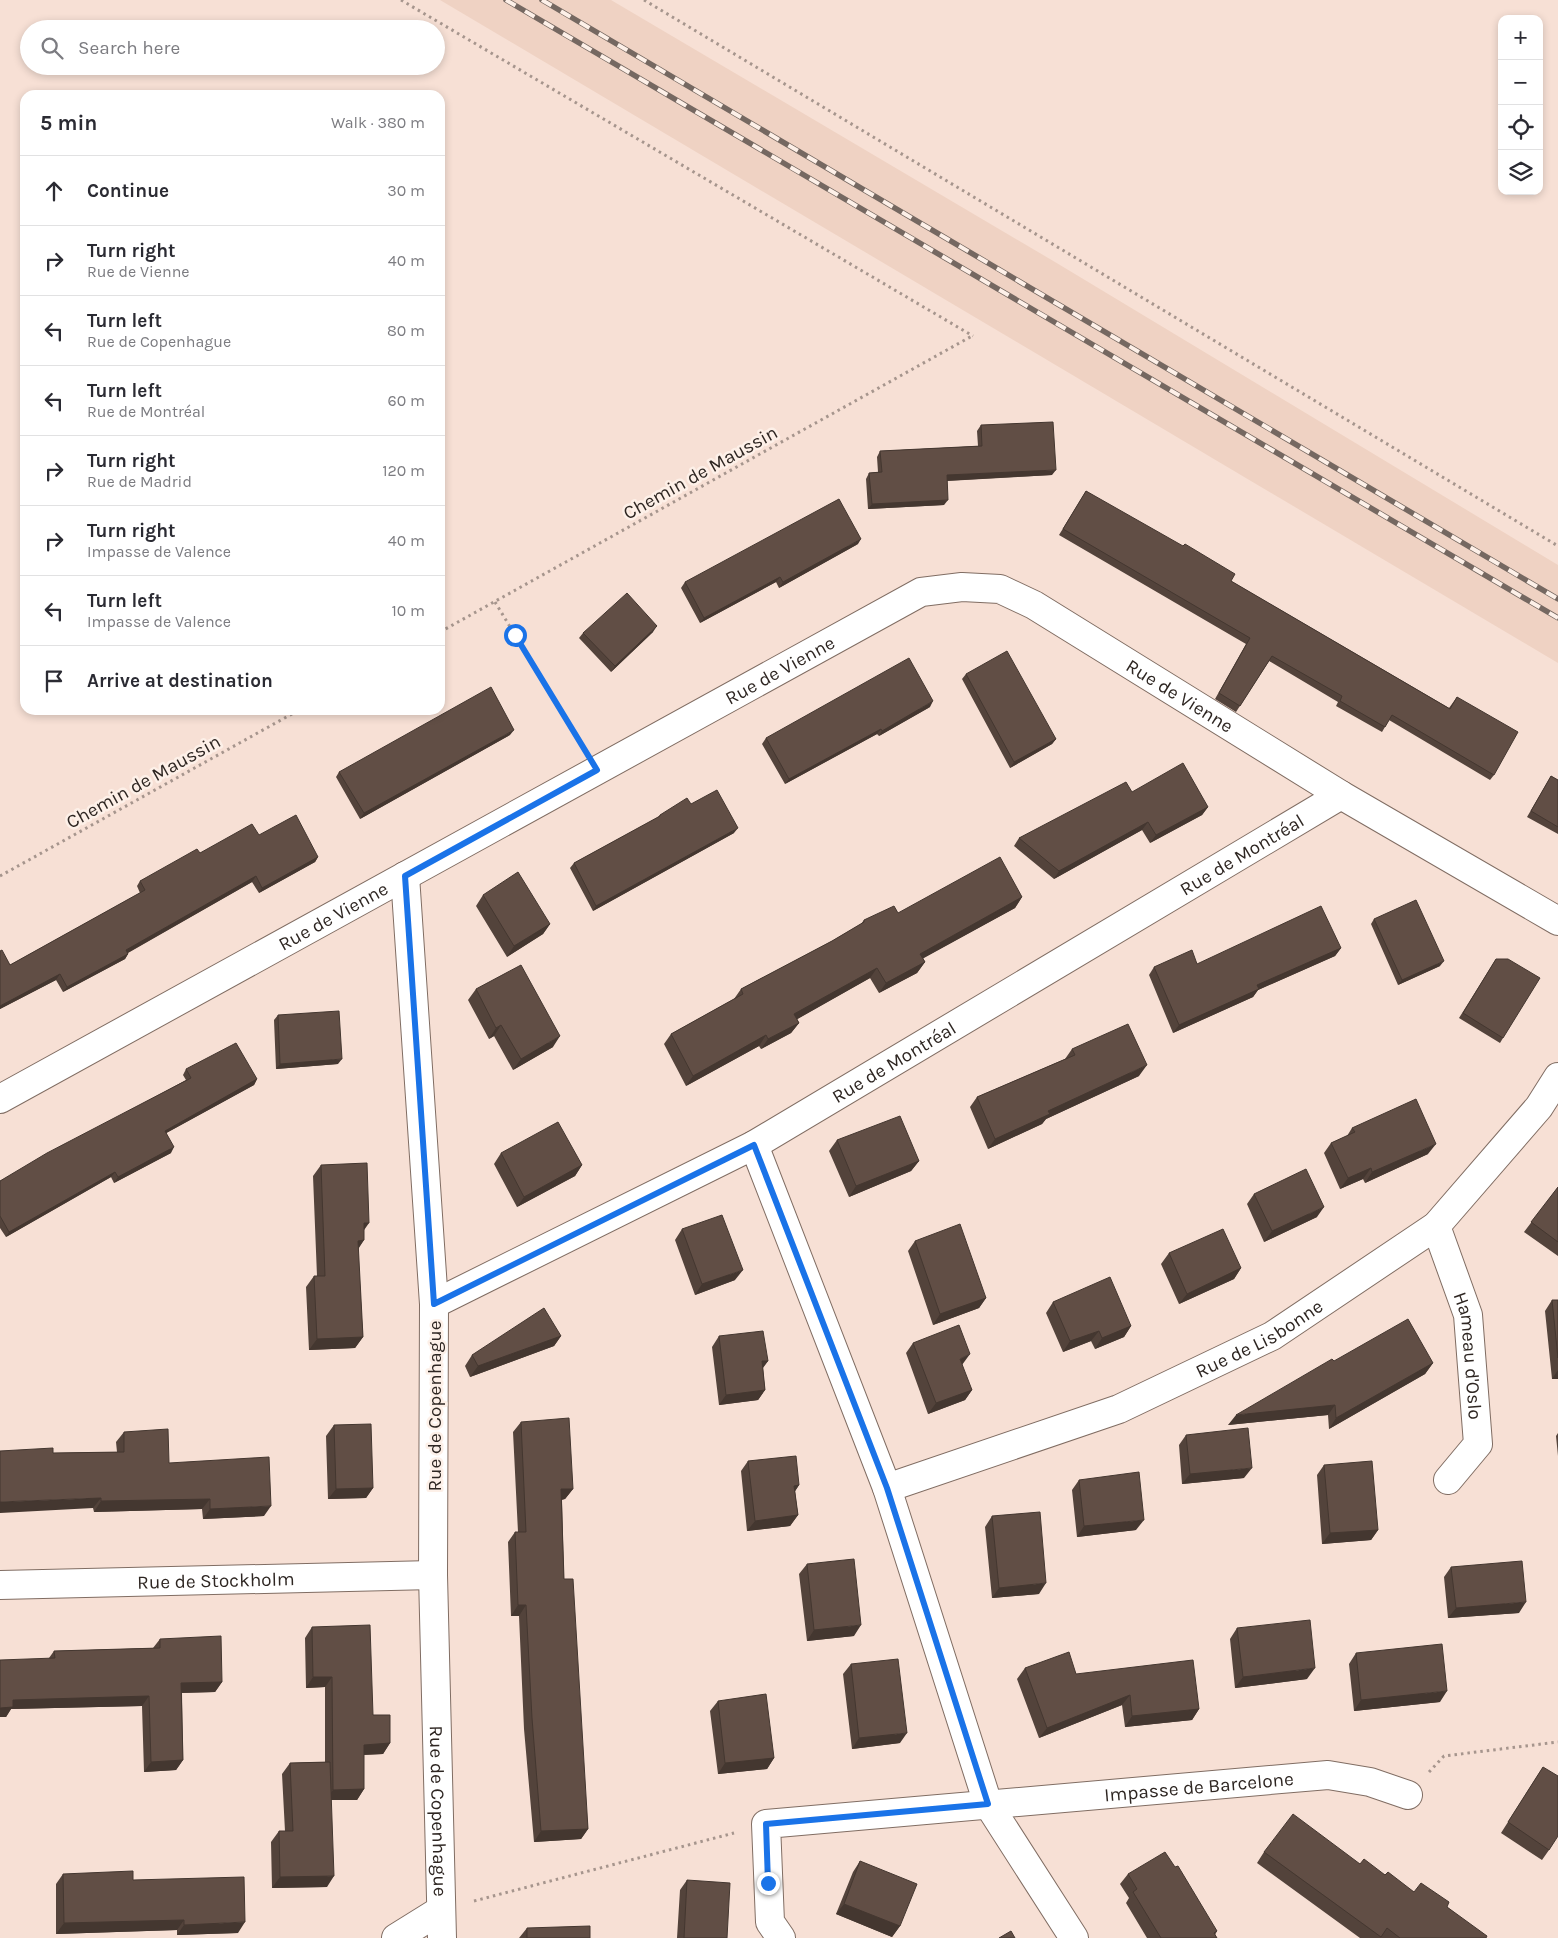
<!DOCTYPE html>
<html lang="en">
<head>
<meta charset="utf-8">
<style>
  body { margin:0; font-family:Karla,sans-serif; background:#f2f2f3; color:#2b2b33 }
  .controls { position:absolute; right:15px; top:15px; display:grid; overflow:hidden; border-radius:10px; box-shadow:0 2px 8px #0003 }
  .controls button { width:45px; height:45px; display:grid; place-items:center; padding:0; border:0; border-bottom:1px solid #e1e1e2; background:#fff; color:#2b2b33; font:25px sans-serif }
  .stop { position:absolute; width:15px; height:15px; margin:-11px; border:4px solid #1a73e8; border-radius:50%; background:#fff }
  .stop.end { background:#1a73e8; border-color:#fff; box-shadow:0 1px 5px #0008 }
  .list { margin:0; padding:0; list-style:none }
  h2 { display:flex; justify-content:space-between; align-items:center; height:65px; margin:0; padding:0 20px; font-size:21px }
  h2 small { font-size:16px; font-weight:400; color:#7c7c81 }
  .list li { display:grid; grid-template-columns:32px 1fr auto; gap:15px; align-items:center; box-sizing:border-box; height:70px; padding:0 20px; border-top:1px solid #e1e1e2 }
  .list b { display:block; font-size:19px; white-space:nowrap }
  .list p { margin:0; font-size:16px; white-space:nowrap; color:#7c7c81 }
  .list em { font-size:16px; font-style:normal; color:#7c7c81 }
  .icon { flex:none; width:28px; height:28px; fill:none; stroke:currentColor; stroke-width:2; stroke-linecap:round; stroke-linejoin:round }
  .map { position:relative; flex:none; width:1558px; height:1938px; overflow:hidden }
  .search { position:absolute; background:#fff; box-shadow:0 2px 8px #0003; left:20px; top:20px; width:425px; height:55px; display:flex; align-items:center; gap:12px; box-sizing:border-box; padding:0 18px; border-radius:28px; color:#7c7c81; font-size:19px }
  .panel { position:absolute; background:#fff; box-shadow:0 2px 8px #0003; left:20px; top:90px; width:425px; height:625px; border-radius:15px }
  .map>svg:first-child { display:block }
  .built { fill:#efd2c3 }
  .lines { fill:none; stroke-linecap:round; stroke-linejoin:round }
  .street-casing { stroke:#806d63; stroke-width:30 }
  .path { stroke:#a6958d; stroke-width:3; stroke-dasharray:2.5 4; stroke-linecap:butt }
  .street { stroke:#fff; stroke-width:28 }
  .rail-casing { stroke:#756861; stroke-width:5.5 }
  .rail { stroke:#fdf0e8; stroke-width:4; stroke-dasharray:11; stroke-linecap:butt }
  .wall { fill:#53433b }
  .shaded-wall { fill:#443730 }
  .building { fill:#614e45; stroke:#443730 }
  .route { stroke:#1a73e8; stroke-width:6 }
  .labels { text-anchor:middle; stroke-width:5; stroke-linejoin:round; paint-order:stroke }
  .street-label { font-size:19px; fill:#2e2622; stroke:#fdf0e8 }
</style>
</head>
<body>
<div class="map">
<svg width="1558" height="1938" viewBox="0 0 1558 1938">
  <rect width="100%" height="100%" fill="#f7e0d5"/>
  <path class="built" d="M 440,0 L 611,0 L 1055,262 L 1558,565 L 1558,663 Z"/>
  <g class="lines">
    <g class="street-casing">
      <g id="street">
        <path id="s1" d="M 405,876 L 434,1304 L 433,1575 L 442,1938"/>
        <path id="s2" d="M 0,1099 L 921,592 L 962,587 L 1000,589 L 1034,605 L 1341,795 L 1558,921"/>
        <path d="M 754,1145 L 887,1488 L 988,1804 L 1074,1938"/>
        <path id="s3" d="M 1436,1226 L 1468,1315 L 1478,1444 L 1448,1480"/>
        <path id="s4" d="M 434,1304 L 754,1145 L 1341,795"/>
        <path id="s5" d="M 887,1488 L 1119,1409 L 1272,1336 L 1436,1226 L 1539,1107 L 1558,1077"/>
        <path id="s6" d="M 0,1585 L 433,1575"/>
        <path d="M 396,1938 L 441,1910"/>
        <path id="s7" d="M 781,1938 L 770,1922 L 766,1824 L 1328,1775 L 1370,1782 L 1408,1795"/>
      </g>
    </g>
    <path class="path" d="M 401,0 L 973,336
      M 644,0 L 1558,546
      M 495,602 L 580,742
      M 440,632 L 972,336
      M 0,876 L 299,710
      M 1429,1772 L 1444,1756 L 1558,1742
      M 474,1901 L 734,1833"/>
    <use href="#street" class="street"/>
    <g class="rail-casing">
      <path id="rail" d="M 506,0 L 1558,618
        M 542,0 L 1558,599"/>
    </g>
    <use href="#rail" class="rail"/>
  </g>
  <path class="wall" d="M 981,425 L 1052,475 L 947,481 L 944,505 L 868,509 L 866,479 L 869,473 L 878,472 L 877,457 L 880,451 L 978,446 L 977,431 Z
    M 1086,491 L 1231,581 L 1449,708 L 1457,697 L 1494,775 L 1490,780 L 1389,720 L 1382,732 L 1336,706 L 1338,702 L 1269,661 L 1236,712 L 1215,699 L 1246,644 L 1059,535 Z
    M 858,544 L 779,588 L 776,582 L 700,623 L 681,588 L 685,582 Z
    M 653,632 L 611,672 L 579,638 L 583,633 Z
    M 966,674 L 1056,739 L 1052,744 L 1010,768 L 962,679 Z
    M 930,707 L 879,736 L 877,734 L 785,784 L 762,744 L 766,738 Z
    M 510,735 L 360,819 L 336,777 L 339,772 Z
    M 1551,776 L 1558,780 L 1558,834 L 1527,817 Z
    M 1132,792 L 1208,807 L 1202,815 L 1150,843 L 1142,830 L 1054,879 L 1014,846 L 1019,838 Z
    M 691,804 L 734,833 L 593,911 L 570,868 L 574,863 L 657,818 L 660,815 Z
    M 259,835 L 318,857 L 315,862 L 259,893 L 252,882 L 128,953 L 128,954 L 125,959 L 63,992 L 56,980 L 0,1009 L 0,951 L 10,965 L 140,893 L 137,886 L 140,881 L 200,853 Z
    M 483,895 L 550,924 L 543,934 L 507,957 L 476,906 Z
    M 1022,897 L 1015,908 L 923,958 L 925,962 L 917,973 L 879,993 L 870,978 L 797,1019 L 799,1023 L 791,1033 L 761,1049 L 759,1046 L 686,1086 L 664,1044 L 671,1034 L 734,999 L 741,989 L 832,941 L 861,924 L 864,920 L 898,913 Z
    M 1374,919 L 1440,966 L 1398,985 L 1371,924 Z
    M 1341,948 L 1335,956 L 1258,990 L 1253,997 L 1173,1033 L 1149,975 L 1154,967 L 1197,964 Z
    M 1496,959 L 1503,1038 L 1500,1043 L 1459,1018 Z
    M 476,989 L 553,1047 L 513,1070 L 494,1036 L 489,1039 L 468,1000 Z
    M 278,1015 L 338,1064 L 276,1069 L 274,1020 Z
    M 1072,1049 L 1139,1076 L 1046,1119 L 1042,1124 L 988,1149 L 970,1107 L 977,1097 L 1065,1059 Z
    M 186,1069 L 257,1079 L 254,1085 L 166,1133 L 171,1153 L 114,1183 L 111,1177 L 6,1237 L 0,1228 L 0,1181 L 186,1080 L 183,1075 Z
    M 1352,1128 L 1428,1154 L 1365,1183 L 1363,1179 L 1340,1189 L 1324,1153 L 1331,1143 L 1347,1136 Z
    M 837,1140 L 919,1161 L 911,1171 L 849,1197 L 829,1151 Z
    M 501,1153 L 582,1165 L 575,1176 L 517,1207 L 494,1164 Z
    M 321,1165 L 364,1230 L 364,1240 L 358,1248 L 363,1337 L 355,1348 L 309,1350 L 306,1287 L 314,1276 L 317,1276 L 313,1176 Z
    M 1558,1187 L 1558,1256 L 1524,1232 Z
    M 1254,1194 L 1317,1217 L 1264,1242 L 1247,1204 Z
    M 682,1229 L 735,1280 L 695,1295 L 675,1240 Z
    M 915,1241 L 986,1298 L 979,1308 L 933,1325 L 908,1251 Z
    M 1169,1253 L 1241,1268 L 1234,1279 L 1179,1304 L 1161,1264 Z
    M 1552,1300 L 1558,1300 L 1558,1379 L 1552,1379 L 1545,1311 Z
    M 1053,1302 L 1131,1326 L 1124,1337 L 1095,1349 L 1091,1341 L 1063,1352 L 1046,1313 Z
    M 561,1336 L 554,1346 L 470,1377 L 465,1366 L 472,1355 Z
    M 719,1336 L 768,1361 L 763,1368 L 765,1390 L 758,1400 L 719,1405 L 712,1347 Z
    M 913,1343 L 972,1390 L 965,1400 L 928,1414 L 906,1353 Z
    M 1334,1361 L 1433,1363 L 1425,1374 L 1329,1429 L 1328,1415 L 1228,1425 Z
    M 521,1422 L 573,1489 L 565,1499 L 562,1500 L 564,1579 L 588,1829 L 581,1839 L 534,1842 L 524,1729 L 519,1616 L 511,1616 L 508,1542 L 515,1532 L 518,1532 L 513,1432 Z
    M 334,1425 L 373,1488 L 366,1498 L 328,1499 L 326,1436 Z
    M 124,1432 L 169,1463 L 264,1516 L 203,1519 L 202,1509 L 94,1512 L 93,1508 L 53,1453 L 117,1452 L 116,1442 Z
    M 1558,1433 L 1558,1456 L 1556,1436 Z
    M 1186,1435 L 1244,1478 L 1182,1484 L 1179,1445 Z
    M 748,1461 L 799,1485 L 795,1491 L 798,1515 L 790,1526 L 747,1531 L 741,1471 Z
    M 1324,1465 L 1378,1530 L 1371,1540 L 1322,1544 L 1317,1475 Z
    M 1079,1480 L 1136,1530 L 1077,1537 L 1072,1490 Z
    M 992,1516 L 1039,1594 L 992,1598 L 985,1527 Z
    M 807,1564 L 854,1636 L 807,1641 L 799,1574 Z
    M 1451,1567 L 1519,1613 L 1448,1618 L 1444,1577 Z
    M 312,1627 L 373,1715 L 390,1743 L 383,1754 L 364,1755 L 364,1789 L 357,1800 L 331,1800 L 327,1887 L 272,1888 L 271,1842 L 279,1831 L 285,1831 L 282,1774 L 290,1763 L 325,1762 L 325,1687 L 306,1688 L 305,1638 Z
    M 1237,1628 L 1307,1679 L 1235,1688 L 1230,1639 Z
    M 160,1639 L 222,1682 L 215,1692 L 182,1693 L 183,1760 L 176,1770 L 144,1772 L 142,1706 L 11,1709 L 6,1717 L 0,1717 L 49,1658 L 54,1651 L 153,1648 Z
    M 1356,1653 L 1440,1702 L 1354,1711 L 1349,1664 Z
    M 851,1664 L 900,1743 L 852,1749 L 843,1674 Z
    M 1025,1668 L 1076,1674 L 1199,1709 L 1192,1720 L 1125,1727 L 1122,1705 L 1039,1738 L 1017,1679 Z
    M 718,1701 L 774,1758 L 767,1769 L 718,1774 L 710,1711 Z
    M 1543,1767 L 1549,1850 L 1542,1860 L 1501,1833 Z
    M 1264,1852 L 1360,1864 L 1385,1875 L 1414,1892 L 1447,1907 L 1486,1938 L 1360,1938 L 1257,1863 Z
    M 860,1861 L 900,1926 L 892,1937 L 836,1914 L 853,1872 Z
    M 63,1874 L 133,1880 L 238,1933 L 177,1935 L 177,1930 L 56,1934 L 56,1884 Z
    M 1128,1874 L 1217,1931 L 1215,1935 L 1217,1938 L 1147,1938 L 1126,1903 L 1129,1898 L 1120,1884 Z
    M 687,1880 L 727,1938 L 677,1938 L 680,1890 Z
    M 527,1928 L 590,1938 L 519,1938 Z"/>
  <path class="shaded-wall" d="M 1056,470 L 1052,475 L 943,481 L 947,475 Z
    M 948,500 L 944,505 L 868,509 L 872,504 Z
    M 861,539 L 858,544 L 779,588 L 783,582 Z
    M 780,577 L 776,582 L 700,623 L 704,618 Z
    M 657,626 L 653,632 L 611,672 L 615,666 Z
    M 933,701 L 930,707 L 879,736 L 882,731 Z
    M 881,729 L 877,734 L 785,784 L 789,779 Z
    M 514,730 L 510,735 L 360,819 L 364,813 Z
    M 1056,739 L 1052,744 L 1010,768 L 1014,762 Z
    M 1208,807 L 1202,815 L 1150,843 L 1156,835 Z
    M 1148,822 L 1142,830 L 1054,879 L 1059,871 Z
    M 738,828 L 734,833 L 593,911 L 596,906 Z
    M 318,857 L 315,862 L 259,893 L 262,888 Z
    M 256,876 L 252,882 L 122,956 L 126,950 Z
    M 1022,897 L 1015,908 L 913,964 L 920,954 Z
    M 550,924 L 543,934 L 507,957 L 514,946 Z
    M 1341,948 L 1335,956 L 1258,990 L 1253,997 L 1173,1033 L 1179,1025 L 1257,985 Z
    M 128,954 L 125,959 L 63,992 L 67,987 Z
    M 1444,961 L 1440,966 L 1398,985 L 1402,980 Z
    M 925,962 L 917,973 L 879,993 L 886,983 Z
    M 877,968 L 870,978 L 787,1025 L 794,1014 Z
    M 60,974 L 56,980 L 0,1009 L 0,1006 Z
    M 799,1023 L 791,1033 L 761,1049 L 768,1039 Z
    M 501,1025 L 494,1036 L 489,1039 L 496,1028 Z
    M 766,1035 L 759,1046 L 686,1086 L 693,1076 Z
    M 560,1036 L 553,1047 L 513,1070 L 521,1059 Z
    M 342,1059 L 338,1064 L 276,1069 L 280,1064 Z
    M 1147,1065 L 1139,1076 L 1046,1119 L 1042,1124 L 988,1149 L 995,1139 L 1048,1111 Z
    M 257,1079 L 254,1085 L 161,1136 L 165,1131 Z
    M 1436,1144 L 1428,1154 L 1365,1183 L 1372,1172 Z
    M 174,1147 L 171,1153 L 114,1183 L 118,1177 Z
    M 919,1161 L 911,1171 L 849,1197 L 856,1186 Z
    M 582,1165 L 575,1176 L 517,1207 L 524,1197 Z
    M 1371,1168 L 1363,1179 L 1340,1189 L 1348,1178 Z
    M 115,1172 L 111,1177 L 6,1237 L 9,1232 Z
    M 1324,1207 L 1317,1217 L 1264,1242 L 1272,1231 Z
    M 364,1223 L 369,1223 L 362,1233 Z
    M 364,1240 L 357,1251 L 358,1241 Z
    M 1241,1268 L 1234,1279 L 1179,1304 L 1187,1294 Z
    M 743,1270 L 735,1280 L 695,1295 L 702,1284 Z
    M 986,1298 L 979,1308 L 933,1325 L 940,1314 Z
    M 1131,1326 L 1124,1337 L 1095,1349 L 1102,1338 Z
    M 1099,1331 L 1091,1341 L 1063,1352 L 1070,1341 Z
    M 561,1336 L 554,1346 L 470,1377 L 478,1366 Z
    M 363,1337 L 355,1348 L 309,1350 L 317,1339 Z
    M 970,1354 L 962,1365 L 960,1359 Z
    M 762,1361 L 768,1361 L 760,1371 Z
    M 1433,1363 L 1425,1374 L 1329,1429 L 1336,1418 Z
    M 1558,1370 L 1558,1379 L 1552,1379 Z
    M 765,1390 L 758,1400 L 719,1405 L 726,1395 Z
    M 972,1390 L 965,1400 L 928,1414 L 936,1403 Z
    M 1335,1405 L 1328,1415 L 1228,1425 L 1236,1415 Z
    M 1252,1468 L 1244,1478 L 1182,1484 L 1190,1474 Z
    M 799,1485 L 792,1496 L 794,1486 Z
    M 373,1488 L 366,1498 L 328,1499 L 336,1489 Z
    M 561,1489 L 573,1489 L 565,1499 L 554,1500 Z
    M 101,1498 L 93,1508 L 0,1513 L 0,1502 Z
    M 210,1499 L 202,1509 L 94,1512 L 101,1501 Z
    M 271,1506 L 264,1516 L 203,1519 L 210,1509 Z
    M 798,1515 L 790,1526 L 747,1531 L 755,1521 Z
    M 1144,1520 L 1136,1530 L 1077,1537 L 1084,1526 Z
    M 1378,1530 L 1371,1540 L 1322,1544 L 1330,1533 Z
    M 1046,1583 L 1039,1594 L 992,1598 L 999,1588 Z
    M 1526,1602 L 1519,1613 L 1448,1618 L 1456,1608 Z
    M 518,1605 L 526,1605 L 519,1616 L 511,1616 Z
    M 861,1625 L 854,1636 L 807,1641 L 814,1630 Z
    M 1315,1668 L 1307,1679 L 1235,1688 L 1243,1677 Z
    M 313,1677 L 332,1677 L 325,1687 L 306,1688 Z
    M 222,1682 L 215,1692 L 174,1693 L 181,1683 Z
    M 1447,1691 L 1440,1702 L 1354,1711 L 1361,1700 Z
    M 1130,1695 L 1122,1705 L 1039,1738 L 1047,1728 Z
    M 149,1696 L 142,1706 L 11,1709 L 6,1717 L 0,1717 L 0,1708 L 13,1700 Z
    M 1199,1709 L 1192,1720 L 1125,1727 L 1132,1716 Z
    M 907,1733 L 900,1743 L 852,1749 L 859,1738 Z
    M 390,1743 L 383,1754 L 356,1755 L 364,1745 Z
    M 774,1758 L 767,1769 L 718,1774 L 725,1763 Z
    M 183,1760 L 176,1770 L 144,1772 L 151,1762 Z
    M 364,1789 L 357,1800 L 326,1800 L 333,1790 Z
    M 588,1829 L 581,1839 L 534,1842 L 541,1831 Z
    M 334,1876 L 327,1887 L 272,1888 L 280,1877 Z
    M 844,1904 L 900,1926 L 892,1937 L 836,1914 Z
    M 184,1920 L 177,1930 L 56,1934 L 64,1923 Z
    M 245,1922 L 238,1933 L 177,1935 L 184,1925 Z"/>
  <path class="building" d="M 1053,422 L 1056,470 L 947,475 L 948,500 L 872,504 L 869,473 L 882,472 L 880,451 L 982,446 L 981,425 Z
    M 1086,491 L 1183,546 L 1185,544 L 1235,574 L 1231,581 L 1450,709 L 1457,697 L 1518,732 L 1494,775 L 1392,715 L 1385,727 L 1340,701 L 1342,696 L 1272,656 L 1240,706 L 1219,693 L 1250,638 L 1063,529 Z
    M 839,499 L 861,539 L 783,582 L 780,577 L 704,618 L 685,582 Z
    M 627,593 L 657,626 L 615,666 L 583,633 Z
    M 1007,651 L 1056,739 L 1014,762 L 966,674 Z
    M 909,658 L 933,701 L 882,731 L 881,729 L 789,779 L 766,738 Z
    M 491,687 L 514,730 L 364,813 L 339,772 Z
    M 1183,763 L 1208,807 L 1156,835 L 1148,822 L 1059,871 L 1019,838 L 1126,782 L 1132,792 Z
    M 1551,776 L 1558,780 L 1558,827 L 1531,811 Z
    M 717,790 L 738,828 L 596,906 L 574,863 L 660,816 L 660,815 L 687,798 L 691,804 Z
    M 296,815 L 318,857 L 262,888 L 256,876 L 126,950 L 128,954 L 67,987 L 60,974 L 0,1006 L 0,951 L 2,950 L 10,965 L 145,890 L 140,881 L 197,849 L 200,853 L 252,824 L 259,835 Z
    M 1000,857 L 1022,897 L 920,954 L 925,962 L 886,983 L 877,968 L 794,1014 L 799,1023 L 768,1039 L 766,1035 L 693,1076 L 671,1034 L 743,994 L 741,989 L 832,941 L 864,922 L 864,920 L 894,906 L 898,913 Z
    M 518,872 L 550,924 L 514,946 L 483,895 Z
    M 1416,900 L 1444,961 L 1402,980 L 1374,919 Z
    M 1321,906 L 1341,948 L 1257,985 L 1259,989 L 1179,1025 L 1154,967 L 1192,950 L 1197,964 Z
    M 1496,959 L 1508,959 L 1540,978 L 1503,1038 L 1463,1013 Z
    M 521,965 L 560,1036 L 521,1059 L 501,1025 L 496,1028 L 476,989 Z
    M 339,1011 L 342,1059 L 280,1064 L 278,1015 Z
    M 1128,1024 L 1147,1065 L 1048,1111 L 1050,1114 L 995,1139 L 977,1097 L 1075,1055 L 1072,1049 Z
    M 236,1043 L 257,1079 L 165,1131 L 174,1147 L 118,1177 L 115,1172 L 9,1232 L 0,1216 L 0,1181 L 47,1153 L 191,1078 L 186,1069 Z
    M 1416,1099 L 1436,1144 L 1372,1172 L 1371,1168 L 1348,1178 L 1331,1143 L 1355,1132 L 1352,1128 Z
    M 900,1116 L 919,1161 L 856,1186 L 837,1140 Z
    M 558,1122 L 582,1165 L 524,1197 L 501,1153 Z
    M 367,1163 L 369,1223 L 364,1223 L 364,1240 L 358,1241 L 363,1337 L 317,1339 L 314,1276 L 325,1276 L 321,1165 Z
    M 1306,1169 L 1324,1207 L 1272,1231 L 1254,1194 Z
    M 1558,1187 L 1558,1242 L 1531,1222 Z
    M 722,1215 L 743,1270 L 702,1284 L 682,1229 Z
    M 960,1224 L 986,1298 L 940,1314 L 915,1241 Z
    M 1223,1229 L 1241,1268 L 1187,1294 L 1169,1253 Z
    M 1110,1277 L 1131,1326 L 1102,1338 L 1099,1331 L 1070,1341 L 1053,1302 Z
    M 1552,1300 L 1558,1300 L 1558,1358 Z
    M 544,1308 L 561,1336 L 478,1366 L 472,1355 Z
    M 1408,1319 L 1433,1363 L 1336,1418 L 1335,1405 L 1236,1415 L 1332,1359 L 1334,1361 Z
    M 959,1325 L 970,1354 L 960,1359 L 972,1390 L 936,1403 L 913,1343 Z
    M 763,1331 L 768,1361 L 762,1361 L 765,1390 L 726,1395 L 719,1336 Z
    M 569,1418 L 573,1489 L 561,1489 L 564,1579 L 573,1579 L 588,1829 L 541,1831 L 532,1718 L 526,1605 L 518,1605 L 515,1532 L 526,1532 L 521,1422 Z
    M 371,1424 L 373,1488 L 336,1489 L 334,1425 Z
    M 1248,1428 L 1252,1468 L 1190,1474 L 1186,1435 Z
    M 168,1429 L 169,1463 L 269,1457 L 271,1506 L 210,1509 L 210,1499 L 101,1501 L 101,1498 L 0,1502 L 0,1451 L 53,1448 L 53,1453 L 124,1452 L 124,1432 Z
    M 796,1456 L 799,1485 L 794,1486 L 798,1515 L 755,1521 L 748,1461 Z
    M 1372,1461 L 1378,1530 L 1330,1533 L 1324,1465 Z
    M 1139,1472 L 1144,1520 L 1084,1526 L 1079,1480 Z
    M 1040,1512 L 1046,1583 L 999,1588 L 992,1516 Z
    M 854,1559 L 861,1625 L 814,1630 L 807,1564 Z
    M 1522,1561 L 1526,1602 L 1456,1608 L 1451,1567 Z
    M 1310,1620 L 1315,1668 L 1243,1677 L 1237,1628 Z
    M 370,1625 L 373,1715 L 390,1715 L 390,1743 L 364,1745 L 364,1789 L 333,1790 L 332,1677 L 313,1677 L 312,1627 Z
    M 221,1636 L 222,1682 L 181,1683 L 183,1760 L 151,1762 L 149,1696 L 13,1700 L 13,1707 L 0,1708 L 0,1660 L 55,1658 L 54,1651 L 160,1648 L 160,1639 Z
    M 1442,1644 L 1447,1691 L 1361,1700 L 1356,1653 Z
    M 1069,1652 L 1076,1674 L 1193,1660 L 1199,1709 L 1132,1716 L 1130,1695 L 1047,1728 L 1025,1668 Z
    M 898,1659 L 907,1733 L 859,1738 L 851,1664 Z
    M 766,1694 L 774,1758 L 725,1763 L 718,1701 Z
    M 330,1762 L 334,1876 L 280,1877 L 279,1831 L 293,1831 L 290,1763 Z
    M 1543,1767 L 1558,1776 L 1558,1836 L 1549,1850 L 1508,1822 Z
    M 1293,1814 L 1360,1864 L 1364,1859 L 1385,1875 L 1388,1872 L 1414,1892 L 1421,1883 L 1449,1902 L 1447,1907 L 1487,1936 L 1486,1938 L 1400,1938 L 1387,1928 L 1381,1937 L 1264,1852 Z
    M 1165,1852 L 1175,1867 L 1178,1866 L 1217,1931 L 1214,1933 L 1217,1938 L 1161,1938 L 1133,1892 L 1137,1889 L 1128,1874 Z
    M 860,1861 L 917,1884 L 900,1926 L 844,1904 Z
    M 133,1871 L 133,1880 L 244,1877 L 245,1922 L 184,1925 L 184,1920 L 64,1923 L 63,1874 Z
    M 687,1880 L 730,1883 L 727,1938 L 684,1938 Z
    M 590,1926 L 590,1938 L 527,1938 L 527,1928 Z
    M 1011,1931 L 1015,1938 L 999,1938 Z"/>
  <g class="lines">
    <path class="route" d="M 515,635 L 597,770 L 405,876 L 434,1304 L 754,1145 L 887,1488 L 988,1804 L 766,1824 L 768,1883"/>
  </g>
  <g class="labels">
    <g class="street-label">
      <text transform="translate(700 472) rotate(-29)" y="7">Chemin de Maussin</text>
      <text dy="7" stroke="none"><textPath href="#s2" startOffset="890">Rue de Vienne</textPath></text>
      <text dy="7" stroke="none"><textPath href="#s2" startOffset="1340">Rue de Vienne</textPath></text>
      <text transform="translate(143 781) rotate(-29)" y="7">Chemin de Maussin</text>
      <text dy="7" stroke="none"><textPath href="#s4" startOffset="925">Rue de Montréal</textPath></text>
      <text dy="7" stroke="none"><textPath href="#s2" startOffset="380">Rue de Vienne</textPath></text>
      <text dy="7" stroke="none"><textPath href="#s4" startOffset="520">Rue de Montréal</textPath></text>
      <text dy="7" stroke="none"><textPath href="#s5" startOffset="402">Rue de Lisbonne</textPath></text>
      <text dy="7" stroke="none"><textPath href="#s3" startOffset="135">Hameau d'Oslo</textPath></text>
      <text transform="translate(434 1406) rotate(-90)" y="7">Rue de Copenhague</text>
      <text dy="7" stroke="none"><textPath href="#s6" startOffset="216">Rue de Stockholm</textPath></text>
      <text dy="7" stroke="none"><textPath href="#s7" startOffset="552">Impasse de Barcelone</textPath></text>
      <text dy="7" stroke="none"><textPath href="#s1" startOffset="936">Rue de Copenhague</textPath></text>
    </g>
  </g>
</svg>
<div class="controls">
<button>+</button>
<button>−</button>
<button><svg class="icon" aria-label="locate" viewBox="0 0 24 24"><circle cx="12" cy="12" r="6"/><path d="M12 2v4M12 18v4M2 12h4M18 12h4"/></svg></button>
<button><svg class="icon" aria-label="layers" viewBox="0 0 24 24"><path d="M12 4l9 5-9 5-9-5zM3 14l9 5 9-5"/></svg></button>
</div>
<div class="stop" style="left:515px;top:635px"></div>
<div class="stop end" style="left:768px;top:1883px"></div>
<div class="search"><svg class="icon" aria-label="search" viewBox="0 0 24 24"><circle cx="10" cy="10" r="6"/><path d="M15 15l6 6"/></svg>Search here</div>
<section class="panel">
<h2>5 min<small>Walk · 380 m</small></h2>
<ul class="list">
<li><svg class="icon" aria-label="ahead" viewBox="0 0 24 24"><path d="M12 20V5M6 11l6-6 6 6"/></svg><div><b>Continue</b></div><em>30 m</em></li>
<li><svg class="icon" aria-label="right" viewBox="0 0 24 24"><path d="M7 20v-9h11M14 6l5 5-5 5"/></svg><div><b>Turn right</b><p>Rue de Vienne</p></div><em>40 m</em></li>
<li><svg class="icon" aria-label="left" viewBox="0 0 24 24"><path d="M17 20v-9H6M10 6l-5 5 5 5"/></svg><div><b>Turn left</b><p>Rue de Copenhague</p></div><em>80 m</em></li>
<li><svg class="icon" aria-label="left" viewBox="0 0 24 24"><path d="M17 20v-9H6M10 6l-5 5 5 5"/></svg><div><b>Turn left</b><p>Rue de Montréal</p></div><em>60 m</em></li>
<li><svg class="icon" aria-label="right" viewBox="0 0 24 24"><path d="M7 20v-9h11M14 6l5 5-5 5"/></svg><div><b>Turn right</b><p>Rue de Madrid</p></div><em>120 m</em></li>
<li><svg class="icon" aria-label="right" viewBox="0 0 24 24"><path d="M7 20v-9h11M14 6l5 5-5 5"/></svg><div><b>Turn right</b><p>Impasse de Valence</p></div><em>40 m</em></li>
<li><svg class="icon" aria-label="left" viewBox="0 0 24 24"><path d="M17 20v-9H6M10 6l-5 5 5 5"/></svg><div><b>Turn left</b><p>Impasse de Valence</p></div><em>10 m</em></li>
<li><svg class="icon" aria-label="arrive" viewBox="0 0 24 24"><path d="M6 21V4h12l-3 4 3 4H6"/></svg><div><b>Arrive at destination</b></div></li>
</ul>
</section>
</div>
</body>
</html>
